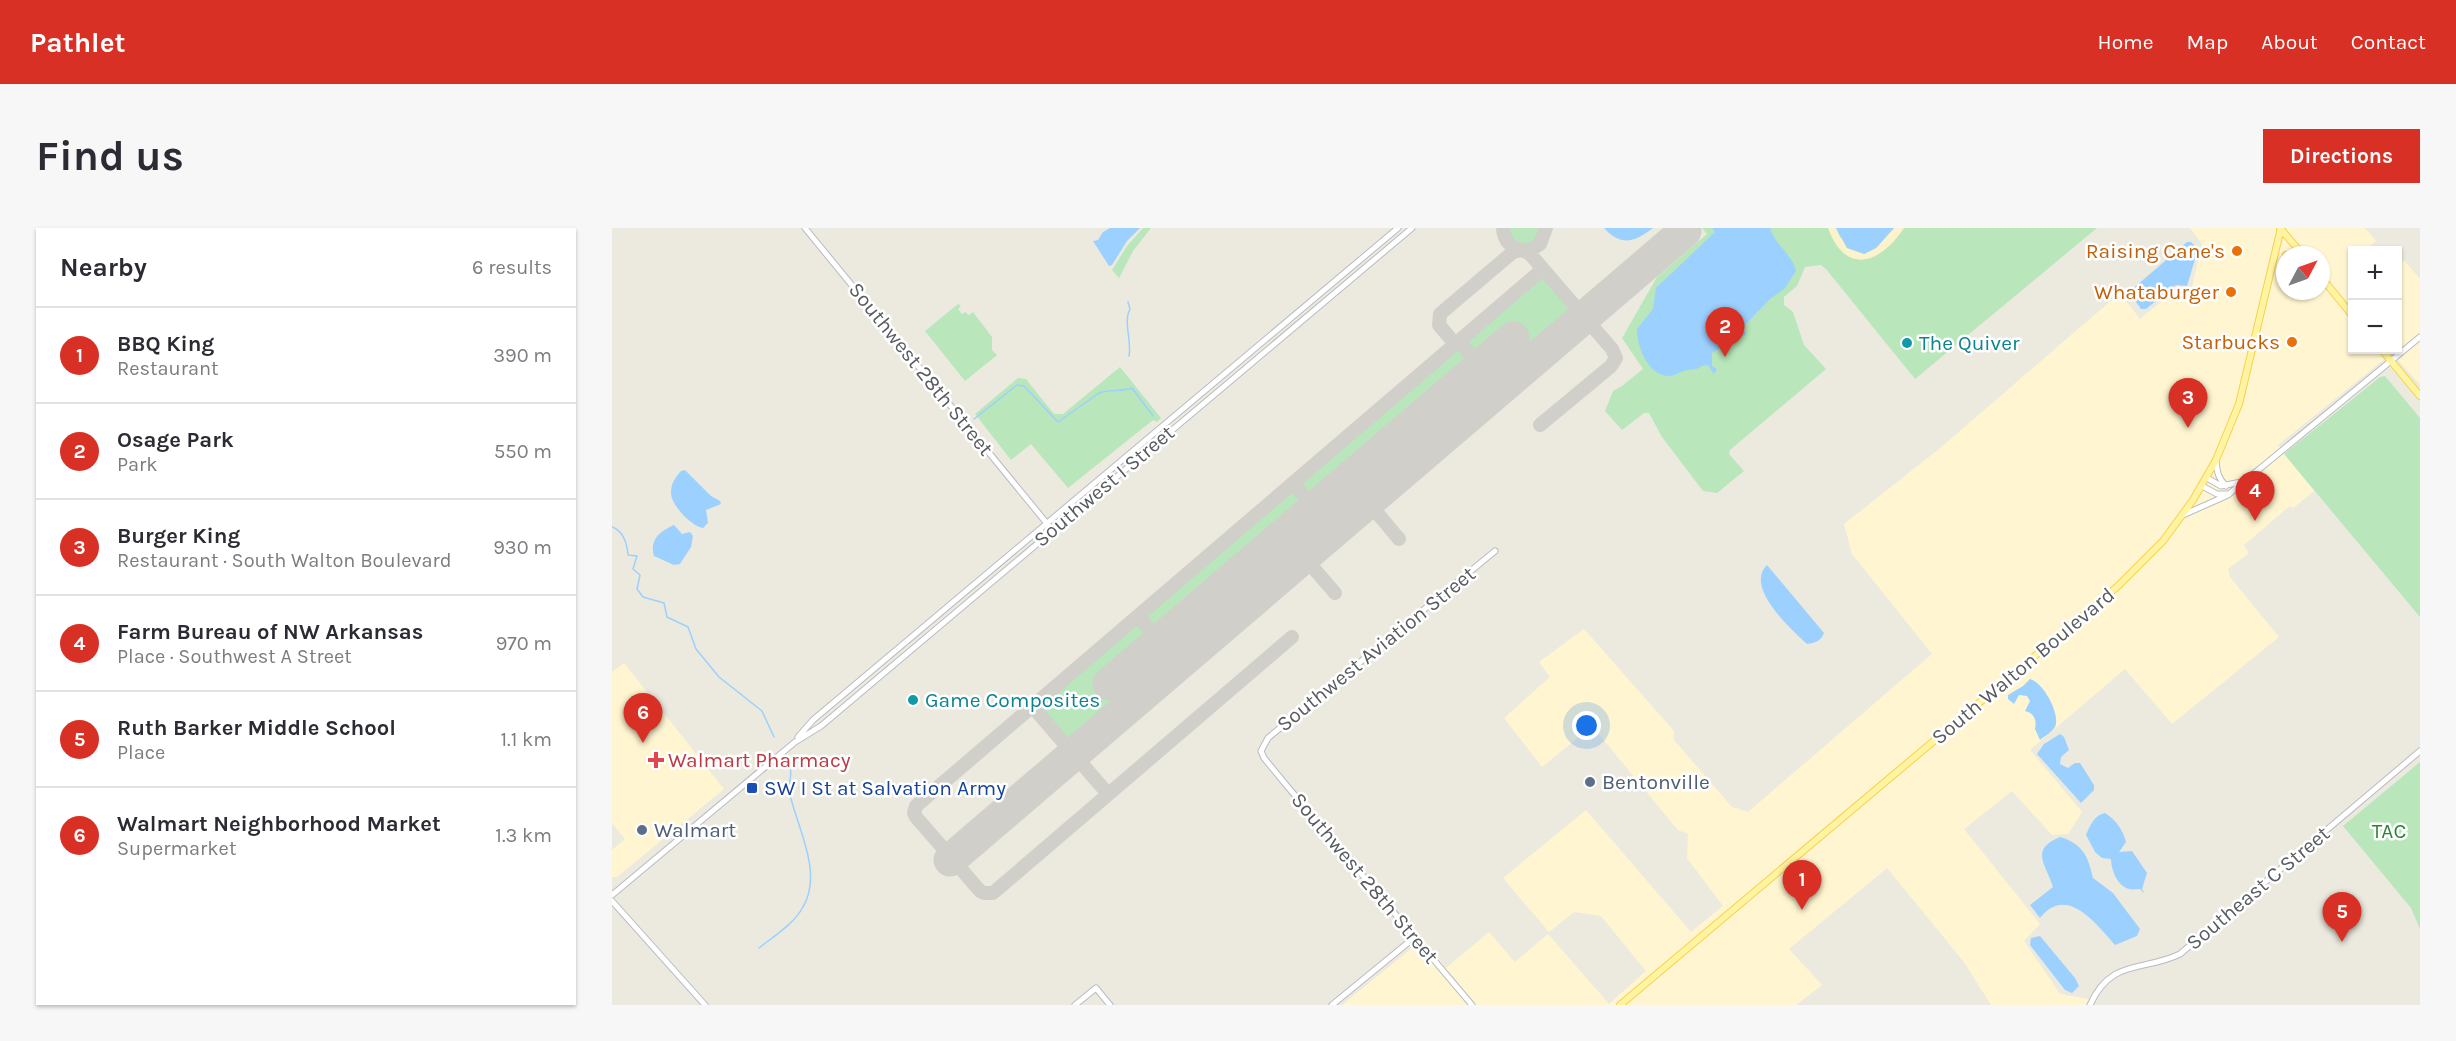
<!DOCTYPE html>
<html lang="en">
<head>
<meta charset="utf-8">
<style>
  body { margin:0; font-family:Karla,sans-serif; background:#f7f7f7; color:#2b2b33 }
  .controls { position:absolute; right:18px; top:18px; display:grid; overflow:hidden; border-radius:0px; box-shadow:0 2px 4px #0004 }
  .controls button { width:54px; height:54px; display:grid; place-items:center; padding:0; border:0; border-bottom:2px solid #e1e1e2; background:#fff; color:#2b2b33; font:30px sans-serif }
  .compass { position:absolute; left:1664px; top:18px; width:54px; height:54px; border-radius:50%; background:#fff; box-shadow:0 2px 4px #0004; rotate:49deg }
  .you { position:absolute; left:975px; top:498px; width:21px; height:21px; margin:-15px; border:4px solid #fff; border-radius:50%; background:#1a73e8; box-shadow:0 0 0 9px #1a73e833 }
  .badge { display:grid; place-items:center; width:39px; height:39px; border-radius:50%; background:#d93025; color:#fff; font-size:20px; font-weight:700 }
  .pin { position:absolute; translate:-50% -50px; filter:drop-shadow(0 2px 3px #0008) }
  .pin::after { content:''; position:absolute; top:32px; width:21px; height:18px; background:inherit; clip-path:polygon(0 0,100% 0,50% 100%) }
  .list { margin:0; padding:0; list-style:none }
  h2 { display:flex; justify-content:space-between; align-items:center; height:78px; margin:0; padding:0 24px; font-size:26px }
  h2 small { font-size:20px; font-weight:400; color:#7c7c81 }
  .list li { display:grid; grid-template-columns:39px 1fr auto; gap:18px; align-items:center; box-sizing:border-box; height:96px; padding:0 24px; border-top:2px solid #e1e1e2 }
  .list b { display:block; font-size:22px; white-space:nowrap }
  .list p { margin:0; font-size:20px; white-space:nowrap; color:#7c7c81 }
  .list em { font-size:20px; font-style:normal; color:#7c7c81 }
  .map { position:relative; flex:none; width:1808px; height:777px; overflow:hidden; border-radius:0px }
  header { display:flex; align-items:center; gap:36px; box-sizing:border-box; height:84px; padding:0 30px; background:#d93025; color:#fff }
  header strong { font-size:28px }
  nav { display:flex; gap:33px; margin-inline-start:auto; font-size:21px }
  .intro { display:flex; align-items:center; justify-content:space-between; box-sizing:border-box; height:144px; padding:0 36px }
  h1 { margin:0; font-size:42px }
  .button { padding:15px 27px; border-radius:0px; background:#d93025; color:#fff; font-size:21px; font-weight:700 }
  main { display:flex; gap:36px; padding:0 36px }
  aside { flex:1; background:#fff; border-radius:0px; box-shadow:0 2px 4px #0004 }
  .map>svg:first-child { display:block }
  .commercial { fill:#fff6d1; fill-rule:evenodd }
  .green { fill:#b9e6bb }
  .sand { fill:#fcf2cb }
  .water { fill:#9cd0ff }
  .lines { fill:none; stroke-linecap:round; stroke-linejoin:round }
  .stream { stroke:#9cd0ff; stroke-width:1.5 }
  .taxiway { stroke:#d0cfca; stroke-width:14 }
  .runway { stroke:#d0cfca; stroke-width:33 }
  .secondary-casing { stroke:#b8bbc2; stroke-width:7 }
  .primary-casing { stroke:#f8d04c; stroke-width:8 }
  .secondary { stroke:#fff; stroke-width:5 }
  .primary { stroke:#fff4a1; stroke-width:6 }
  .food-dot { fill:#e8710a; stroke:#fff; stroke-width:2 }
  .culture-dot { fill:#0f9aa8; stroke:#fff; stroke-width:2 }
  .health-dot { fill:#e0444e; stroke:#fff; stroke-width:2 }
  .service-dot { fill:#5c6f8a; stroke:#fff; stroke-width:2 }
  .transit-dot { fill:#1a4fb4; stroke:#fff; stroke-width:2 }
  .labels { text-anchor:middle; stroke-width:5; stroke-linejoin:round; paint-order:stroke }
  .food-label { font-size:21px; fill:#c56008; stroke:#fff; text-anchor:end }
  .culture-label { font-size:21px; fill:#0d838f; stroke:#fff; text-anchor:start }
  .street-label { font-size:21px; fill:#585c61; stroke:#fff }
  .health-label { font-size:21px; fill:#be3a42; stroke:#fff; text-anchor:start }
  .service-label { font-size:21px; fill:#4e5e75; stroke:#fff; text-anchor:start }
  .transit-label { font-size:21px; fill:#164399; stroke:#fff; text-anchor:start }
  .park-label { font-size:21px; fill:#2e8236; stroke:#fff }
</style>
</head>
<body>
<header>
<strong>Pathlet</strong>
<nav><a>Home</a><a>Map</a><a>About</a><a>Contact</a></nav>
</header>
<div class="intro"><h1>Find us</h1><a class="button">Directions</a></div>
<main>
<aside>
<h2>Nearby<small>6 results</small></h2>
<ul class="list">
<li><span class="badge">1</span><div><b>BBQ King</b><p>Restaurant</p></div><em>390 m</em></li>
<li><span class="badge">2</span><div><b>Osage Park</b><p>Park</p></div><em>550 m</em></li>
<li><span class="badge">3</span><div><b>Burger King</b><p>Restaurant · South Walton Boulevard</p></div><em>930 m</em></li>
<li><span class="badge">4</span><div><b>Farm Bureau of NW Arkansas</b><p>Place · Southwest A Street</p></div><em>970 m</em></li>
<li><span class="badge">5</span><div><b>Ruth Barker Middle School</b><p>Place</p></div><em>1.1 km</em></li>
<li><span class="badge">6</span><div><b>Walmart Neighborhood Market</b><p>Supermarket</p></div><em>1.3 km</em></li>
</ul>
</aside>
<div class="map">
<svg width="1808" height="777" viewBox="0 0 1808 777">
  <rect width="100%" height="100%" fill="#eceadf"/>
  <path class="commercial" d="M 1578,0 L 1753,0 L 1764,13 L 1753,22 L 1740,22 L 1740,122 L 1786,122 L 1786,37 L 1792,32 L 1808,51 L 1808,157 L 1780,125 L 1666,217 L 1702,263 L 1681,280 L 1678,278 L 1632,317 L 1637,325 L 1616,341 L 1618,349 L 1667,409 L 1560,496 L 1513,441 L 1418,522 L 1470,584 L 1456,606 L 1440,607 L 1400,563 L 1352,601 L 1428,696 L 1412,713 L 1448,766 L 1476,771 L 1475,777 L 1379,777 L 1352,734 L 1275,640 L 1177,721 L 1210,757 L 1184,777 L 730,777 L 811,711 L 834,740 L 877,704 L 903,734 L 936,706 L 997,776 L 1034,743 L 989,688 L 962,684 L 937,704 L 891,650 L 974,582 L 1079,704 L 1111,678 L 1075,630 L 1076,606 L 1066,602 L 980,498 L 930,539 L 892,490 L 938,449 L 927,434 L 972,401 L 1062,503 L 1061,511 L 1120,579 L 1136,584 L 1320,426 L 1240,326 L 1232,296 L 1327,221 L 1508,65 L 1528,91 L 1566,60 L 1579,63 L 1590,16 ZM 1673,27 L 1709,27 L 1709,63 L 1673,63 Z
    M 12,435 L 112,561 L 5,649 L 0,649 L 0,622 L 13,611 L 0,595 L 0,444 Z"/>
  <path class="green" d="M 531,0 L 539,0 L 521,23 L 507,50 L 500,42 L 515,18 Z
    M 894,0 L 930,0 C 928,16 914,23 900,14 Z
    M 1090,0 L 1485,0 L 1303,151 L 1214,41 L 1209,37 L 1193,39 L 1185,58 L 1172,69 L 1172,77 L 1181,84 L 1192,117 L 1214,141 L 1118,222 L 1117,226 L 1132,243 L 1105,265 L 1091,263 L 1050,209 L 1037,185 L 1032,185 L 1010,202 L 993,183 L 1001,163 L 1010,158 L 1031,141 L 1010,110 L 1045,49 L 1095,6 Z
    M 930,51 C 939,57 961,72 958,85 C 956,91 950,97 946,102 L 469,510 L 462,513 L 447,502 L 431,480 L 446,462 L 906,67 Z
    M 346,76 L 349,78 L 346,81 L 350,86 L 353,84 L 357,87 L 361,84 L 380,109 L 380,122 L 385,127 L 353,153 L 313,103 Z
    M 508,139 L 549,190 L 545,194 L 541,192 L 456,260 L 419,216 L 399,232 L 363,186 L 406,150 L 414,151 L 442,186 L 451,186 Z
    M 1773,148 L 1808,190 L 1808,389 L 1672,226 L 1768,149 Z
    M 1808,534 L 1808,701 L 1799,680 L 1731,598 Z"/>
  <path class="sand" d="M 1216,0 L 1224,0 L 1228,9 L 1252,26 L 1264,20 L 1282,0 L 1292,0 C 1269,35 1234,49 1216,0 Z"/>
  <path class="water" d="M 498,0 L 528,0 L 515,13 L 500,37 L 497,38 L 481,13 L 486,12 L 491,4 Z
    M 992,0 L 1041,0 C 1023,14 1009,19 992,0 Z
    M 1100,0 L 1158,0 C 1163,17 1180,26 1184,43 L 1173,60 L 1158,71 L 1131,99 L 1134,106 L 1132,108 L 1123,105 L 1112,117 L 1115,122 L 1110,119 L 1100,125 L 1100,138 L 1105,141 L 1102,146 L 1096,137 L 1090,138 C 1084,143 1079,140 1072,143 C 1067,144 1064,147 1059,148 C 1036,149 1025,119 1025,101 L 1041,81 L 1044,60 L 1103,4 Z
    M 1224,0 L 1282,0 L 1264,20 L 1252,26 L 1235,20 Z
    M 1575,14 L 1579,14 L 1586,21 L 1575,58 L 1564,57 L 1534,81 L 1529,81 L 1517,64 Z
    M 73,242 L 99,268 L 108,273 L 109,276 L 94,282 L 96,295 L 91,300 C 79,298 59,277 59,265 C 59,255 63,250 69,243 Z
    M 62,297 L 70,306 L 78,304 L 81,308 L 79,319 L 68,336 L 62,337 L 42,328 C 37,312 48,303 62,297 Z
    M 1155,337 L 1212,405 C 1209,413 1203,415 1195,416 C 1179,401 1132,359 1155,337 Z
    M 1418,451 C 1431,454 1449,486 1443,499 C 1440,504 1433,508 1428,512 L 1423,501 C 1425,492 1422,485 1413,483 L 1418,473 L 1415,468 L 1407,467 L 1402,476 L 1396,471 L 1396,467 L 1411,458 Z
    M 1448,506 L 1452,509 L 1457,522 L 1449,529 L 1448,536 L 1456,540 L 1463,535 L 1468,535 L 1482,557 L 1482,562 L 1469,575 L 1425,526 L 1432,516 Z
    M 1493,585 C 1504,592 1511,602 1514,614 L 1507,624 L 1520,623 L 1535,645 L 1530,661 L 1533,666 L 1528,661 C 1524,661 1520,662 1517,661 C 1505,658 1499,641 1499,631 L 1490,630 L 1483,624 L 1474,607 C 1478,598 1482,587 1493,585 Z
    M 1448,609 C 1471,616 1476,628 1481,650 L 1501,665 L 1528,701 L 1525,708 L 1503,717 C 1484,696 1455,656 1428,690 L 1418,677 L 1441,659 C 1434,636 1417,622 1448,609 Z
    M 1428,708 L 1463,750 L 1467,758 L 1460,765 L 1453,762 L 1418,717 L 1419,710 Z"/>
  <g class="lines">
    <path class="stream" d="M 516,74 L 518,81 C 511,94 520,113 517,128
      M 362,191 L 405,157 L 412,158 L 446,194 L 487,165 C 498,161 508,164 520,160 L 541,188
      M 0,299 C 11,303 15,315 16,327 L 25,328 L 21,341 L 28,347 L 25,361 L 31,369 L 52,375 L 55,389 L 76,399 L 84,421 L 107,449 L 150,483 L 162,509
      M 147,720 C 162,708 182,696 191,679 C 211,645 186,601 178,567 C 175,556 182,546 177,535"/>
    <path class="taxiway" d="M 891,0 C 892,21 913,28 928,16 L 934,0
      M 847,113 L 868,138
      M 843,116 L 827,97 L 828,86 L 901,24 L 910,22 L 918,26 L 1000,121 L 1004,130 L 999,138 L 928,197
      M 681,255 L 702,280
      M 756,274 L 787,311
      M 672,306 L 723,365
      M 526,388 L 547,413
      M 680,409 L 381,665 L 372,665 L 368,663 L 304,589 L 302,585 L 304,578 L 931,41
      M 420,478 L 496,566"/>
    <path class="runway" d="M 497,456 L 901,110
      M 338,632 L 1073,3"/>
    <g class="secondary-casing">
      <path id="secondary" d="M 193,0 L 437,298
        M 1604,232 C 1605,244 1606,250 1614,258
        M 1595,250 L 1609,258 L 1629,254
        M 1590,258 L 1605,266 L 1617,266 L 1808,109
        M 1571,287 L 1616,267
        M 186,509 L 201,492 L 786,0
        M 0,667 L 183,514 L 209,498 L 800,0
        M 0,673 L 93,777
        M 463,777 L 484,760 L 498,777
        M 720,777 L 803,709
        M 860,777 L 675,558 L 652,530 L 649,523 L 656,510 L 883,323
        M 1478,777 C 1499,730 1531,744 1568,726 L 1808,523"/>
    </g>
    <g class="primary-casing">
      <path id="primary" d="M 1668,0 L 1691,27
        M 1674,27 L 1690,27
        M 1709,49 L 1740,87
        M 1770,122 L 1808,168
        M 1008,777 L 1506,358 L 1551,313 L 1581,272 L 1604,232 L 1627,176 L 1669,0"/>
    </g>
    <use href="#secondary" class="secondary"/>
    <use href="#primary" class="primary"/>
  </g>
  <g class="food-dot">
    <circle cx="1625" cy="23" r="6"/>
    <circle cx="1619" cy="64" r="6"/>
    <circle cx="1680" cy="114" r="6"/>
  </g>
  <g class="culture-dot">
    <circle cx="1295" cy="115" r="6"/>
    <circle cx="301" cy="472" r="6"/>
  </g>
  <path class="health-dot" d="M41 523h6v6h6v6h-6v6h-6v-6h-6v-6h6z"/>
  <g class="service-dot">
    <circle cx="978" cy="554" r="6"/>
    <circle cx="30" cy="602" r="6"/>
  </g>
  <rect class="transit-dot" x="134" y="554" width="12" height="12" rx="3"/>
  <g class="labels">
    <g class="food-label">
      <text x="1613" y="30">Raising Cane's</text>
      <text x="1607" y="71">Whataburger</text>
      <text x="1668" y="121">Starbucks</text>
    </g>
    <g class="culture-label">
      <text x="1307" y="122">The Quiver</text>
      <text x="313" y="479">Game Composites</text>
    </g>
    <g class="street-label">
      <text transform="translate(309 141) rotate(51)" y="7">Southwest 28th Street</text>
      <text transform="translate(492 258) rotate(-40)" y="7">Southwest I Street</text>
      <text transform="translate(764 421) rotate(-39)" y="7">Southwest Aviation Street</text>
      <text transform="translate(1411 438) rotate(-40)" y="7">South Walton Boulevard</text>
      <text transform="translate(753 650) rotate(50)" y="7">Southwest 28th Street</text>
      <text transform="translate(1646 660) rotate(-40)" y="7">Southeast C Street</text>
    </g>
    <g class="health-label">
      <text x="56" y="539">Walmart Pharmacy</text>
    </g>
    <g class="service-label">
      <text x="990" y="561">Bentonville</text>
      <text x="42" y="609">Walmart</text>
    </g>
    <g class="transit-label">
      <text x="152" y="567">SW I St at Salvation Army</text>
    </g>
    <g class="park-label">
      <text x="1777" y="610">TAC</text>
    </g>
  </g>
</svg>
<div class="controls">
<button>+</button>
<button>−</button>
</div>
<svg class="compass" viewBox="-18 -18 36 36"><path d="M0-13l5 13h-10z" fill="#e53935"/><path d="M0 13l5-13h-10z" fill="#7c7c81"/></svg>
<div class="you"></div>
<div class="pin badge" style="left:1190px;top:682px">1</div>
<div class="pin badge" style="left:1113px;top:129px">2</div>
<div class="pin badge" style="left:1576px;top:200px">3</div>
<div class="pin badge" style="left:1643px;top:293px">4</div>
<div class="pin badge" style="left:1730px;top:714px">5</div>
<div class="pin badge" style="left:31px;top:515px">6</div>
</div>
</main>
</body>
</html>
